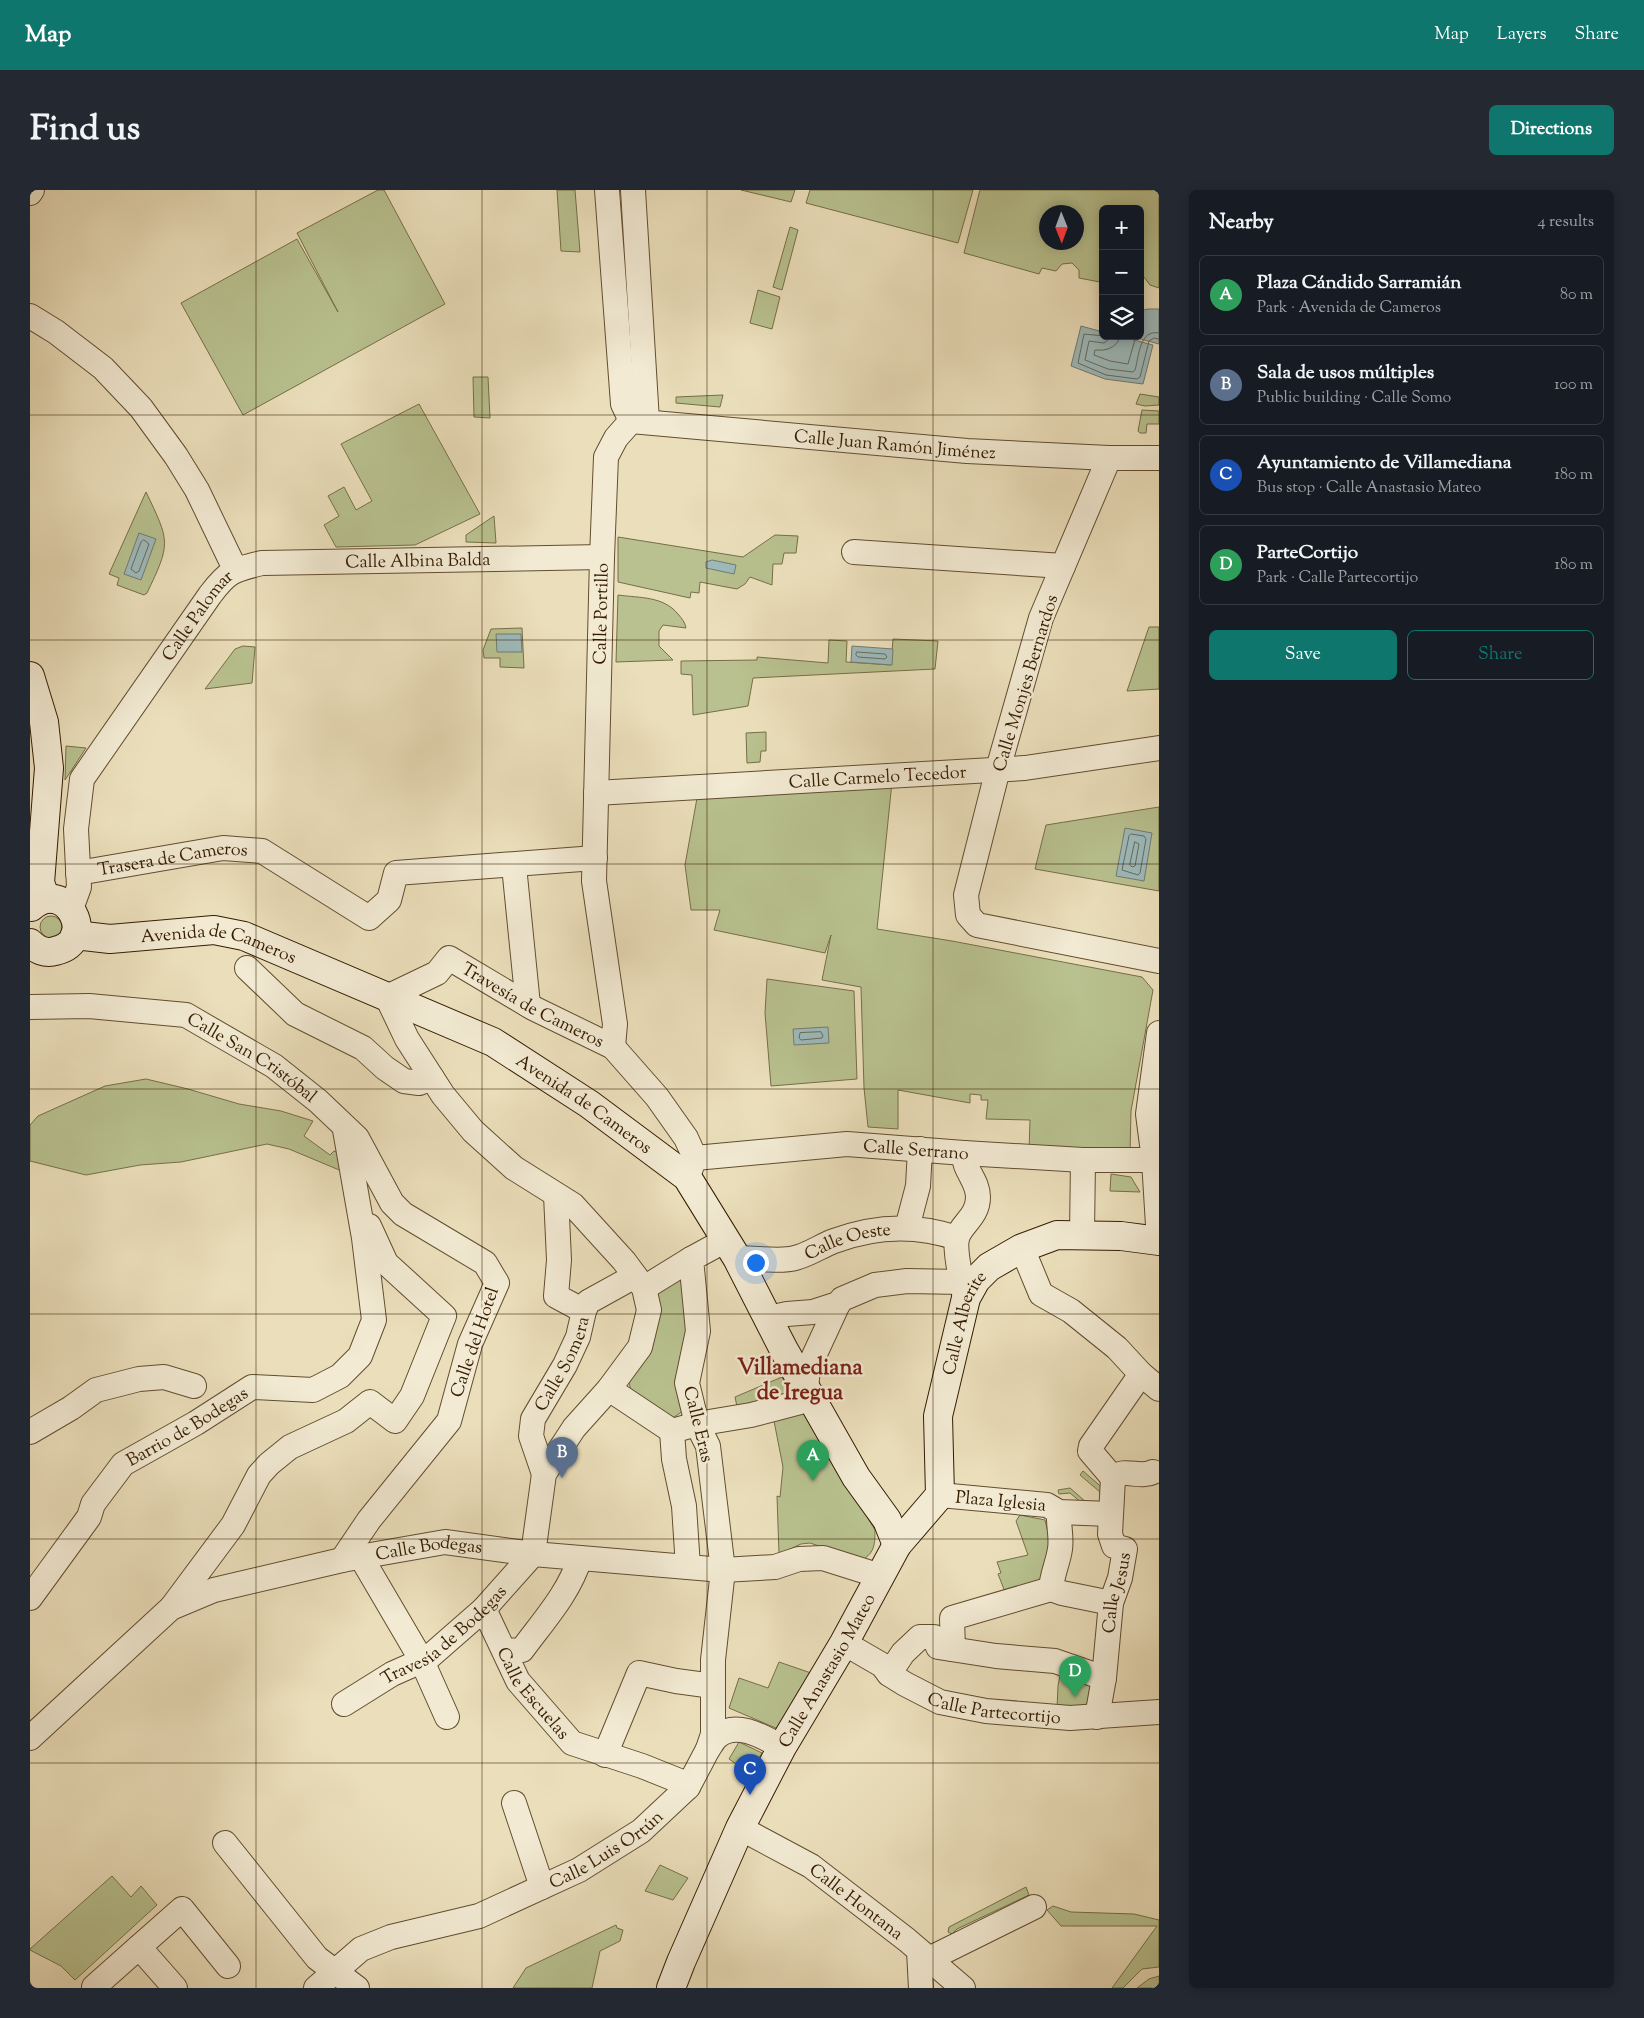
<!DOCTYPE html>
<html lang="en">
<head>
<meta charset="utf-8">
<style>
  body { margin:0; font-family:"Sorts Mill Goudy",serif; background:#242831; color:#f1f3f6 }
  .controls { position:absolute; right:15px; top:15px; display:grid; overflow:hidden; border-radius:8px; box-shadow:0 2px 12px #0003 }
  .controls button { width:45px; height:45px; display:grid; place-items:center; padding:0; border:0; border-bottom:1px solid #363941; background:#171b24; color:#f1f3f6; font:25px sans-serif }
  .compass { position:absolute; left:1009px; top:15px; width:45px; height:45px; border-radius:50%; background:#171b24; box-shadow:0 2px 12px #0003; rotate:179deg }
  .you { position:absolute; left:725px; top:1072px; width:18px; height:18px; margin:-12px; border:4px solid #fff; border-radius:50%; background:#1a73e8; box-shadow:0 0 0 8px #1a73e833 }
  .badge { display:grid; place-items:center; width:32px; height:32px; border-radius:50%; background:#0f766e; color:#fff; font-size:16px; font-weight:700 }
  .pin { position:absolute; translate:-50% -41px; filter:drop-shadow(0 1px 2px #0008) }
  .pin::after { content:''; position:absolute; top:26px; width:18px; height:15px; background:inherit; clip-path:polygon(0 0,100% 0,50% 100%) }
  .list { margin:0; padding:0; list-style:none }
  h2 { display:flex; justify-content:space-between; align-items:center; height:65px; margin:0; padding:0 20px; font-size:21px }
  h2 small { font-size:16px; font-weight:400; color:#9ea1a6 }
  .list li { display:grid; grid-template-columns:32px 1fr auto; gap:15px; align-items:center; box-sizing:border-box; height:80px; margin:0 10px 10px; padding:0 10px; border:1px solid #363941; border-radius:8px }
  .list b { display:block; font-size:19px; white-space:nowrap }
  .list p { margin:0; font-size:16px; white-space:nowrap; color:#9ea1a6 }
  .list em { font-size:16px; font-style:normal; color:#9ea1a6 }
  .actions { display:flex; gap:10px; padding:15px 20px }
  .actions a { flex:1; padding:11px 0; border:1px solid #0f766e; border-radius:8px; text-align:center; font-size:18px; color:#0f766e }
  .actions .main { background:#0f766e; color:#fff }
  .icon { flex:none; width:28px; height:28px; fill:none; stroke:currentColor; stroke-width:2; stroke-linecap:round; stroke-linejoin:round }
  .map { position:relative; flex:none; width:1129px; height:1798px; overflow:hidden; border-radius:8px }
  header { display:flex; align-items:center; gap:30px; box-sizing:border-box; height:70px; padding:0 25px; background:#0f766e; color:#fff }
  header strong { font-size:24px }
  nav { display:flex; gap:28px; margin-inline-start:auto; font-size:18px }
  .intro { display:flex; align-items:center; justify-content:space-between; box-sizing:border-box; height:120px; padding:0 30px }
  h1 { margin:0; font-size:35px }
  .button { padding:12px 22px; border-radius:8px; background:#0f766e; color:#fff; font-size:18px; font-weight:700 }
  main { display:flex; gap:30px; padding:0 30px }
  aside { flex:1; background:#171b24; border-radius:8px; box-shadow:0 2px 12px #0003 }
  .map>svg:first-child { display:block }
  .green { fill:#b8c18f; stroke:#766e48; fill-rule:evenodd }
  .water { fill:#9dbabb; stroke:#737b70 }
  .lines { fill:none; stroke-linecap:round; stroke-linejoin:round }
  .shore { stroke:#696b5e; stroke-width:1 }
  .street-casing { stroke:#624d2f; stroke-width:26 }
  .secondary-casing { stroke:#351c00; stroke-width:30 }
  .street { stroke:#f2ead3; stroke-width:24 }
  .secondary { stroke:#f2ead3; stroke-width:28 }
  .grid { fill:none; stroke:#351c00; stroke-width:1; stroke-opacity:0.55 }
  .labels { text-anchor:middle; stroke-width:5; stroke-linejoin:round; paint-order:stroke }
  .street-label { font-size:18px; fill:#351c00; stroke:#f2ead3 }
  .district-label { font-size:22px; font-weight:bold; fill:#7a1f14; stroke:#f2ead3 }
</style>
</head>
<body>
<header>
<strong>Map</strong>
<nav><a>Map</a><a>Layers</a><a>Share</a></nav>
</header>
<div class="intro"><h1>Find us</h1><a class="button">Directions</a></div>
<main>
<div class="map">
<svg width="1129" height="1798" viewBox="0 0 1129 1798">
  <rect width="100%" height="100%" fill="#ebdfbb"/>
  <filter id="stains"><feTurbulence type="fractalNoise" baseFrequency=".004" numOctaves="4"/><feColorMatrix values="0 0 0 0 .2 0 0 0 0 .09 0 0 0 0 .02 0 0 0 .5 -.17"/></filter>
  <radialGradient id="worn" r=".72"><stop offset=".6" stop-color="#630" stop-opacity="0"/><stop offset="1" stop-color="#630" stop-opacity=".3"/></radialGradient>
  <path class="green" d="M 348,0 L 354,0 L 415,114 L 213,225 L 151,113 L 267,49 L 308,122 L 267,43 Z
    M 527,0 L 545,0 L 550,62 L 531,61 Z
    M 711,0 L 765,0 L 761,12 Z
    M 780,0 L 943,0 L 928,53 L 776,13 Z
    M 950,0 L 1129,0 L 1129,98 L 1120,95 L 1110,82 L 1110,19 L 1073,19 L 1073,91 L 1070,92 L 1049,88 L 1049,80 L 1042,73 L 1032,74 L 1026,81 L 1012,78 L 1009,84 L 934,63 ZM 1046,22 L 1046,52 L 1016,52 L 1016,22 Z
    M 760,37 L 768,40 L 752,100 L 743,97 Z
    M 728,100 L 750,107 L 742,139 L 720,133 Z
    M 443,187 L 458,187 L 460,228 L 444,227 Z
    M 1110,204 L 1129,207 L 1129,215 L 1115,216 L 1106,214 Z
    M 693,205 L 690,217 L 646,213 L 646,207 Z
    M 389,214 L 450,324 L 385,355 L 306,357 L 294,335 L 309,326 L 298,306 L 314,297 L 326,320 L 342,311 L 311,254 Z
    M 1112,220 L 1129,221 L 1129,234 L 1117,234 L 1116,243 L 1110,243 L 1108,241 Z
    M 116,302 C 140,352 141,353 117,403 L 114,405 L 87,395 L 89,388 L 79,384 Z
    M 464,326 L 466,353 L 436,352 L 436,345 Z
    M 745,345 L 768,346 L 766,363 L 754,363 L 752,374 L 743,374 L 742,395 L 720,387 L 715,394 L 707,399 L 670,392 L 669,403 L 661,402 L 660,408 L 588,392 L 588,347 L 713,367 Z
    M 588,405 C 610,408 633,406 648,424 C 652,429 655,432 656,438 L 633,435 L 629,441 L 629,456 L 643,470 L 586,472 Z
    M 1119,437 L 1129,437 L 1129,499 L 1097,501 Z
    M 492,438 L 494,478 L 470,477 L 470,468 L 454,468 L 453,460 L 461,439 Z
    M 863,449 L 908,451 L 905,479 L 723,488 L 718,516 L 663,525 L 662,485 L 651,484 L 651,471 L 727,470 L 727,467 L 798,473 L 799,450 L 817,451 L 816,472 L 861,475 Z
    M 213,456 L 225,457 L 222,493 L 175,499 L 205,459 Z
    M 736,542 L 736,561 L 731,561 L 730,572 L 717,573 L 716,543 Z
    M 36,556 L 56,558 L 35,590 Z
    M 862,592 L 847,739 L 922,751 L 1112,787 L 1123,800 L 1101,921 L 1100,963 L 999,962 L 1000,930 L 956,929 L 958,910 L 951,910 L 951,905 L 940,904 L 940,913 L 868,900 L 868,939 L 838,937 L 834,898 L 831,797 L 792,790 L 801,745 L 795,763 L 684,740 L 690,720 L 661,720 L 655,675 L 667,608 Z
    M 1129,617 L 1129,701 L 1005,679 L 1016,635 Z
    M10 737a11 11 0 1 1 22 0a11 11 0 1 1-22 0Z
    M 737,789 L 824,801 L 827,889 L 741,896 L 735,823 Z
    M 116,889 L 158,899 L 209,914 L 251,921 L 283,931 L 274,946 L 300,965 L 304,961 L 309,963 L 314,982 L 259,959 L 237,954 L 151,972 L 110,975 L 56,985 L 0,971 L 0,935 L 8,926 L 75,896 Z
    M 1081,984 L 1101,987 L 1110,1002 L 1080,1001 Z
    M 657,1080 L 661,1141 L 653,1221 L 643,1228 L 604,1211 L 599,1193 L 619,1158 L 620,1100 Z
    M 752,1187 L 845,1340 C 845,1353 845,1363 832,1370 L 780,1353 L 771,1354 L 749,1364 L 747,1306 L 750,1307 L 753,1277 L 743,1226 L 710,1231 L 705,1207 Z
    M 1053,1281 L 1075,1300 L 1069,1316 L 1070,1302 L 1050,1285 Z
    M 1040,1298 L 1064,1319 L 1061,1321 L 1040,1303 L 1029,1304 L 1028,1300 Z
    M 990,1325 L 1015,1330 L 1022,1359 L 1013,1386 L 1008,1391 L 977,1407 L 968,1384 L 971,1383 L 967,1372 L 998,1365 L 986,1331 Z
    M 749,1472 L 784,1484 L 755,1542 L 699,1518 L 709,1488 L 738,1498 Z
    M 1031,1480 L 1066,1490 L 1062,1519 L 1027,1519 L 1028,1496 Z
    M 709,1552 L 732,1563 L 719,1583 L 699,1569 Z
    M 630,1675 L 658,1688 L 643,1710 L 615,1701 Z
    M 82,1686 L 101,1707 L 111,1696 L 127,1715 L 45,1790 L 31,1776 L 0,1760 L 0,1759 Z
    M 996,1697 L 999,1705 L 927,1739 L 922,1744 L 918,1742 L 919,1737 Z
    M 1023,1716 L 1041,1722 L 1104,1724 L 1129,1730 L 1129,1777 L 1112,1779 L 1093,1798 L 1082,1798 L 1127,1736 L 1031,1736 L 1017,1720 Z
    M 586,1735 L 587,1738 L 593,1740 L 590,1751 L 570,1761 L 562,1798 L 483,1798 L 496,1778 Z
    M 1129,1786 L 1129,1798 L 1107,1798 L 1119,1789 Z"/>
  <path class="water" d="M 1118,119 L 1129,119 L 1129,154 L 1099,146 L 1110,146 L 1110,121 Z
    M 1051,136 L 1073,142 L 1073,146 L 1089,146 L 1123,155 L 1113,194 L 1075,189 L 1041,176 Z
    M 109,343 L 126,349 L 111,390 L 94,384 Z
    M 682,370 L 706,375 L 704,384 L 676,378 L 676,372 Z
    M 466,444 L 491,444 L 492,462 L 467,462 Z
    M 822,456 L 863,459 L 862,475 L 821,472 Z
    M 1095,638 L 1122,643 L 1114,691 L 1086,686 Z
    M 798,837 L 799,853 L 764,855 L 763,839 Z"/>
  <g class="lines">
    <path class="shore" d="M 1074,146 L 1054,144 L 1048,173 L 1076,185 L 1107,189 L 1110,187 L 1119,151 L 1124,148 L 1129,149
      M 1083,146 L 1074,153 L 1059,151 L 1055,170 L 1078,179 L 1103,182 L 1105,180 C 1109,167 1109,139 1129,143
      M 1091,146 C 1086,158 1077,161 1065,160 L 1064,165 L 1080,171 L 1098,174 L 1106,146
      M 114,350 L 119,354 L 109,381 L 106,383 L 101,379 L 111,352 Z
      M 827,462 L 855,464 L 857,467 L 855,469 L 828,467 L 826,465 Z
      M 1101,644 L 1114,646 L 1116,649 L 1110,683 L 1108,685 L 1092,680 L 1099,646 Z
      M 1105,652 L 1109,654 L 1105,676 L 1102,677 L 1100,675 Z
      M 791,842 L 793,846 L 792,848 L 771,850 L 769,848 L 770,843 Z"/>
    <g class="street-casing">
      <g id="street">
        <path d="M 577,0 L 593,214 L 601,231"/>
        <path d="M 603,0 L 617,231"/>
        <path d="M 0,3 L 2,0"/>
        <path d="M 0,126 L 26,142 L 73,178 L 111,218 L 146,266 L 167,300 L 205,379"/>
        <path id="s1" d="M 601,231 L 937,261 L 1079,268 L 1129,268"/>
        <path d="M 1079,268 L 1011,428 L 968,579 L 936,705 L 938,725 L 947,735 L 1129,771"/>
        <path d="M 824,362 L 1033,376"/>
        <path id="s2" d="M 566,603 L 995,578 L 1129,558"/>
        <path d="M 484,676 L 498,815"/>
        <path id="s3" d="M 48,683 L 193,658 L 232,661 L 339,728 L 359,710 L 366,683 L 565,668"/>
        <path id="s4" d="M 41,719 L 49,697 L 46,639 L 52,589 L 180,405 C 198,381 203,380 232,373 L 572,367"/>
        <path d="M 217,778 L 265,824 L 333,858 L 355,878 L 374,891 L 389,893 L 402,888"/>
        <path id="s5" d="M 0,817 L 59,816 L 156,825 L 244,876 L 288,911 L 327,948 L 362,1013 L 373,1024 L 455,1073 L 467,1093 L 440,1154 L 419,1231 L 339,1330 L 312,1370"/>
        <path d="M 1129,843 L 1118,924 L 1124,970 L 1129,1052"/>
        <path id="s6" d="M 583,857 L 585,834 L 564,691 L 572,367 L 576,267 L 586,248 L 601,231"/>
        <path d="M 934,963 C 933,980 948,990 948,1007 C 948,1027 931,1034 927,1048 C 924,1061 932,1094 935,1107"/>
        <path id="s7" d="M 659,983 L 665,968 L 817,954 L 934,963 L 1053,970 L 1124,970"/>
        <path d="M 526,1005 L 529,1070 L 526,1106 L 554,1121"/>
        <path d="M 877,1038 L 888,996 L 890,959"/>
        <path d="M 1052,1044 L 1053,970"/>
        <path d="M 992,1058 L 1011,1104 L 1041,1121 L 1087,1158 L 1111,1184 L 1129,1199"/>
        <path id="s8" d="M 707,1068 C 722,1068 752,1072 765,1068 C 778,1065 791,1056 804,1051 C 844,1036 886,1034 927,1048"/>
        <path d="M 614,1098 L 661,1069"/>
        <path d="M 738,1128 L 757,1124 L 783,1122 L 808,1114 L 812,1109 L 845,1095 L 877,1091 L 932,1092"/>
        <path d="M 579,1199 L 642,1241 L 667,1234 L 721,1225 L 782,1209"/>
        <path d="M 776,1199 L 778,1179 L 808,1114"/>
        <path d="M 642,1241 L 644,1269 L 654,1316 L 658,1377"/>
        <path d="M 0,1242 L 41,1218 L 66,1200 L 109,1189 L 134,1187 L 164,1196"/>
        <path id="s9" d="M 514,1284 L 501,1246 L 503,1229 L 535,1175 L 548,1147 L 554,1121 L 558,1112 L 605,1086"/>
        <path d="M 1083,1288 L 1060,1261 L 1061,1256 L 1111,1184"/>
        <path d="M 1083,1288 C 1095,1277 1109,1289 1123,1282"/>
        <path id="s10" d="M 910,1305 L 1017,1315 L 1029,1322 L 1080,1324"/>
        <path d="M 1029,1322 C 1028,1334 1032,1347 1030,1359 C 1028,1373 1022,1384 1021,1399 L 1032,1403 L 1081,1413"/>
        <path d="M 331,1367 L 392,1471 L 417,1527"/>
        <path id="s11" d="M 0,1408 L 59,1327 L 63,1314 L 93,1274 L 166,1233 L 222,1197 L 283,1200 L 310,1186 L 330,1166 L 344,1130 L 334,1048 L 315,940"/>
        <path d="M 142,1417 L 203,1335 L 229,1285 L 239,1274 L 260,1257 L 316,1231 L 340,1212 L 365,1231 L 382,1206 L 414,1126 L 356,1073 L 339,1036"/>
        <path id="s12" d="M 454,1419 L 488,1491 L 542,1553 L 612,1576 L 652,1592 L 658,1597"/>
        <path id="s13" d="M 814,1453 L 852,1475 L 859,1484 L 875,1494 L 910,1512 L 956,1521 L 1040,1528 L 1129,1522"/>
        <path d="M 923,1459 L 922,1428 L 1021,1399"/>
        <path d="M 475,1461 L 492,1460 C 514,1430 539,1403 550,1368"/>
        <path d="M 859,1484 L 873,1463 L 890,1447 L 904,1447 L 908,1457 L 966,1466 L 1025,1471 L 1074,1488"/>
        <path id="s14" d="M 314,1514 L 362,1484 L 398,1468 L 454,1419 L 503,1364 L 514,1284 L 544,1238 L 579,1199 L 610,1157 L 619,1120 L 614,1098 L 594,1071 L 543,1015 L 484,978 L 443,941 L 413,905 L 377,849 L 357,807 L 407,783 L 419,768 L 503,818 L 583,857 L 627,907 L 656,948 L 665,968"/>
        <path id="s15" d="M 1067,1527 L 1074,1488 L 1081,1413 L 1090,1388 L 1095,1359 L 1084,1356 L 1080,1344 L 1083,1288"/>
        <path id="s16" d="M 0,1548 L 141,1418 L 184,1400 L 312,1370 L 415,1352 L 503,1364 L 693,1380 L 745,1377 L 769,1369 L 793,1368 L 850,1386"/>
        <path d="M 678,1559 C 681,1555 684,1549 688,1546 C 707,1530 735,1548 752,1557"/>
        <path d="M 575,1565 L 609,1483 L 646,1491 L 683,1496"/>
        <path d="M 484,1613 L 512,1697"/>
        <path id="s17" d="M 710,1638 L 781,1676 L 877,1750 L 933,1798"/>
        <path d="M 195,1653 L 287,1768 L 327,1798"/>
        <path d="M 889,1761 L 891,1798"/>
        <path d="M 899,1769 L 1004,1717"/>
        <path d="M 64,1797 L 109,1757"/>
        <path d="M 145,1798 L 109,1757 L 152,1719 L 198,1776"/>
        <path id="s18" d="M 286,1798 L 331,1759 L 361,1747 L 449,1726 L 549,1680 L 611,1641 L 658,1597 L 678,1559 L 683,1544 L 683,1470 L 693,1380 L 678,1256 L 667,1234 L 657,1193 L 668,1141 L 661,1069 L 696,1050"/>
      </g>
    </g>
    <g class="secondary-casing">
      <g id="secondary">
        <path d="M 0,486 L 14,532 L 19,578 L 10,693 L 16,709"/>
        <path id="s19" d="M 45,745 L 80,749 L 184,740 L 214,746 L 463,852 L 559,914 L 657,987 L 707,1068 L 754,1160 L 826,1287 L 857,1330 L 867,1355"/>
        <path d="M 0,753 C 7,760 16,764 25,761 C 70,751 36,686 1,717"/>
        <path id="s20" d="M 641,1798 L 651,1772 L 710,1638 L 752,1557 L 814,1453 L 867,1355 L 910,1305 L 908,1226 L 936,1108 L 946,1090 L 959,1077 L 992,1058 L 1027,1045 L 1091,1046 L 1129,1051"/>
      </g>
    </g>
    <use href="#street" class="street"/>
    <use href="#secondary" class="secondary"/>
  </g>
  <path class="grid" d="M 226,0 L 226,1798M 452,0 L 452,1798M 677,0 L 677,1798M 903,0 L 903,1798M 0,225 L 1129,225M 0,450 L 1129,450M 0,674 L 1129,674M 0,899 L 1129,899M 0,1124 L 1129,1124M 0,1349 L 1129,1349M 0,1573 L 1129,1573"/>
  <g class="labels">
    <g class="street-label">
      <text dy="6" stroke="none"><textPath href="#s1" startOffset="265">Calle Juan Ramón Jiménez</textPath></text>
      <text dy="6" stroke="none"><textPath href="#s4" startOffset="575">Calle Albina Balda</textPath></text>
      <text dy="6" stroke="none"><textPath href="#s6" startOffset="435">Calle Portillo</textPath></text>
      <text dy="6" stroke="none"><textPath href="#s4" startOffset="332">Calle Palomar</textPath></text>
      <text transform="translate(995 493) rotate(-73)" y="6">Calle Monjes Bernardos</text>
      <text dy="6" stroke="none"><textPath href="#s2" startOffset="282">Calle Carmelo Tecedor</textPath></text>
      <text dy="6" stroke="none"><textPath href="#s3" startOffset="96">Trasera de Cameros</textPath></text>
      <text dy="6" stroke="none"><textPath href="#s19" startOffset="146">Avenida de Cameros</textPath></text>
      <text dy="6" stroke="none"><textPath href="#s14" startOffset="1110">Travesía de Cameros</textPath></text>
      <text dy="6" stroke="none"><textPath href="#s5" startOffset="235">Calle San Cristóbal</textPath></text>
      <text dy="6" stroke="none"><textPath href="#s19" startOffset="551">Avenida de Cameros</textPath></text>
      <text dy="6" stroke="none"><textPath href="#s7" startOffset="238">Calle Serrano</textPath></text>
      <text dy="6" stroke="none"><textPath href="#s8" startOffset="114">Calle Oeste</textPath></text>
      <text dy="6" stroke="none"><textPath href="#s20" startOffset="740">Calle Alberite</textPath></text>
      <text transform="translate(444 1152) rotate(-71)" y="6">Calle del Hotel</text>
      <text dy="6" stroke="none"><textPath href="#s9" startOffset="120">Calle Somera</textPath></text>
      <text transform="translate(669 1234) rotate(76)" y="6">Calle Eras</text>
      <text dy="6" stroke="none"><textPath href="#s11" startOffset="238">Barrio de Bodegas</textPath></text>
      <text dy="6" stroke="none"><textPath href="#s10" startOffset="61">Plaza Iglesia</textPath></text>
      <text dy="6" stroke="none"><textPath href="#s16" startOffset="458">Calle Bodegas</textPath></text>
      <text dy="6" stroke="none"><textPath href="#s15" startOffset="126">Calle Jesus</textPath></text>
      <text dy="6" stroke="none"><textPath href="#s14" startOffset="122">Travesía de Bodegas</textPath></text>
      <text dy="6" stroke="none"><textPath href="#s20" startOffset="354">Calle Anastasio Mateo</textPath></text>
      <text dy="6" stroke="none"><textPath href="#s12" startOffset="98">Calle Escuelas</textPath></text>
      <text dy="6" stroke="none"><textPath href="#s13" startOffset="168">Calle Partecortijo</textPath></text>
      <text dy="6" stroke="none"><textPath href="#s18" startOffset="326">Calle Luis Ortún</textPath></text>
      <text dy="6" stroke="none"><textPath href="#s17" startOffset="138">Calle Hontana</textPath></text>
    </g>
    <g class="district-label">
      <text x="770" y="1184">Villamediana<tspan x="770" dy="25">de Iregua</tspan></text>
    </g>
  </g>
  <rect width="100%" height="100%" filter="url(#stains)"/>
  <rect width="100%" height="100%" fill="url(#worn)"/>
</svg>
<div class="controls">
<button>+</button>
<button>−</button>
<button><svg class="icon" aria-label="layers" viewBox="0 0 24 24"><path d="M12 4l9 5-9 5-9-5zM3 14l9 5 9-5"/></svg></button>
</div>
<svg class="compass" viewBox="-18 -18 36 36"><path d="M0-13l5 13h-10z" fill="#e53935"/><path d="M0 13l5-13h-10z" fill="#9ea1a6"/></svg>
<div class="you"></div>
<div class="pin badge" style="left:783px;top:1291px;background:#2e9e5b">A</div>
<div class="pin badge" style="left:532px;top:1288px;background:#5c6f8a">B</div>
<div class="pin badge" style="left:720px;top:1605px;background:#1a4fb4">C</div>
<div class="pin badge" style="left:1045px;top:1507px;background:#2e9e5b">D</div>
</div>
<aside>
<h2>Nearby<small>4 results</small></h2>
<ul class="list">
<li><span class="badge" style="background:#2e9e5b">A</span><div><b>Plaza Cándido Sarramián</b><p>Park · Avenida de Cameros</p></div><em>80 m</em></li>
<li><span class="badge" style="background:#5c6f8a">B</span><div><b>Sala de usos múltiples</b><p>Public building · Calle Somo</p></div><em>100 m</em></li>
<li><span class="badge" style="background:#1a4fb4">C</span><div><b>Ayuntamiento de Villamediana</b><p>Bus stop · Calle Anastasio Mateo</p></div><em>180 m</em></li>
<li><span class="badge" style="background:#2e9e5b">D</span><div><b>ParteCortijo</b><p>Park · Calle Partecortijo</p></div><em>180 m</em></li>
</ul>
<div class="actions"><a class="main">Save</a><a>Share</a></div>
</aside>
</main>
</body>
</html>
